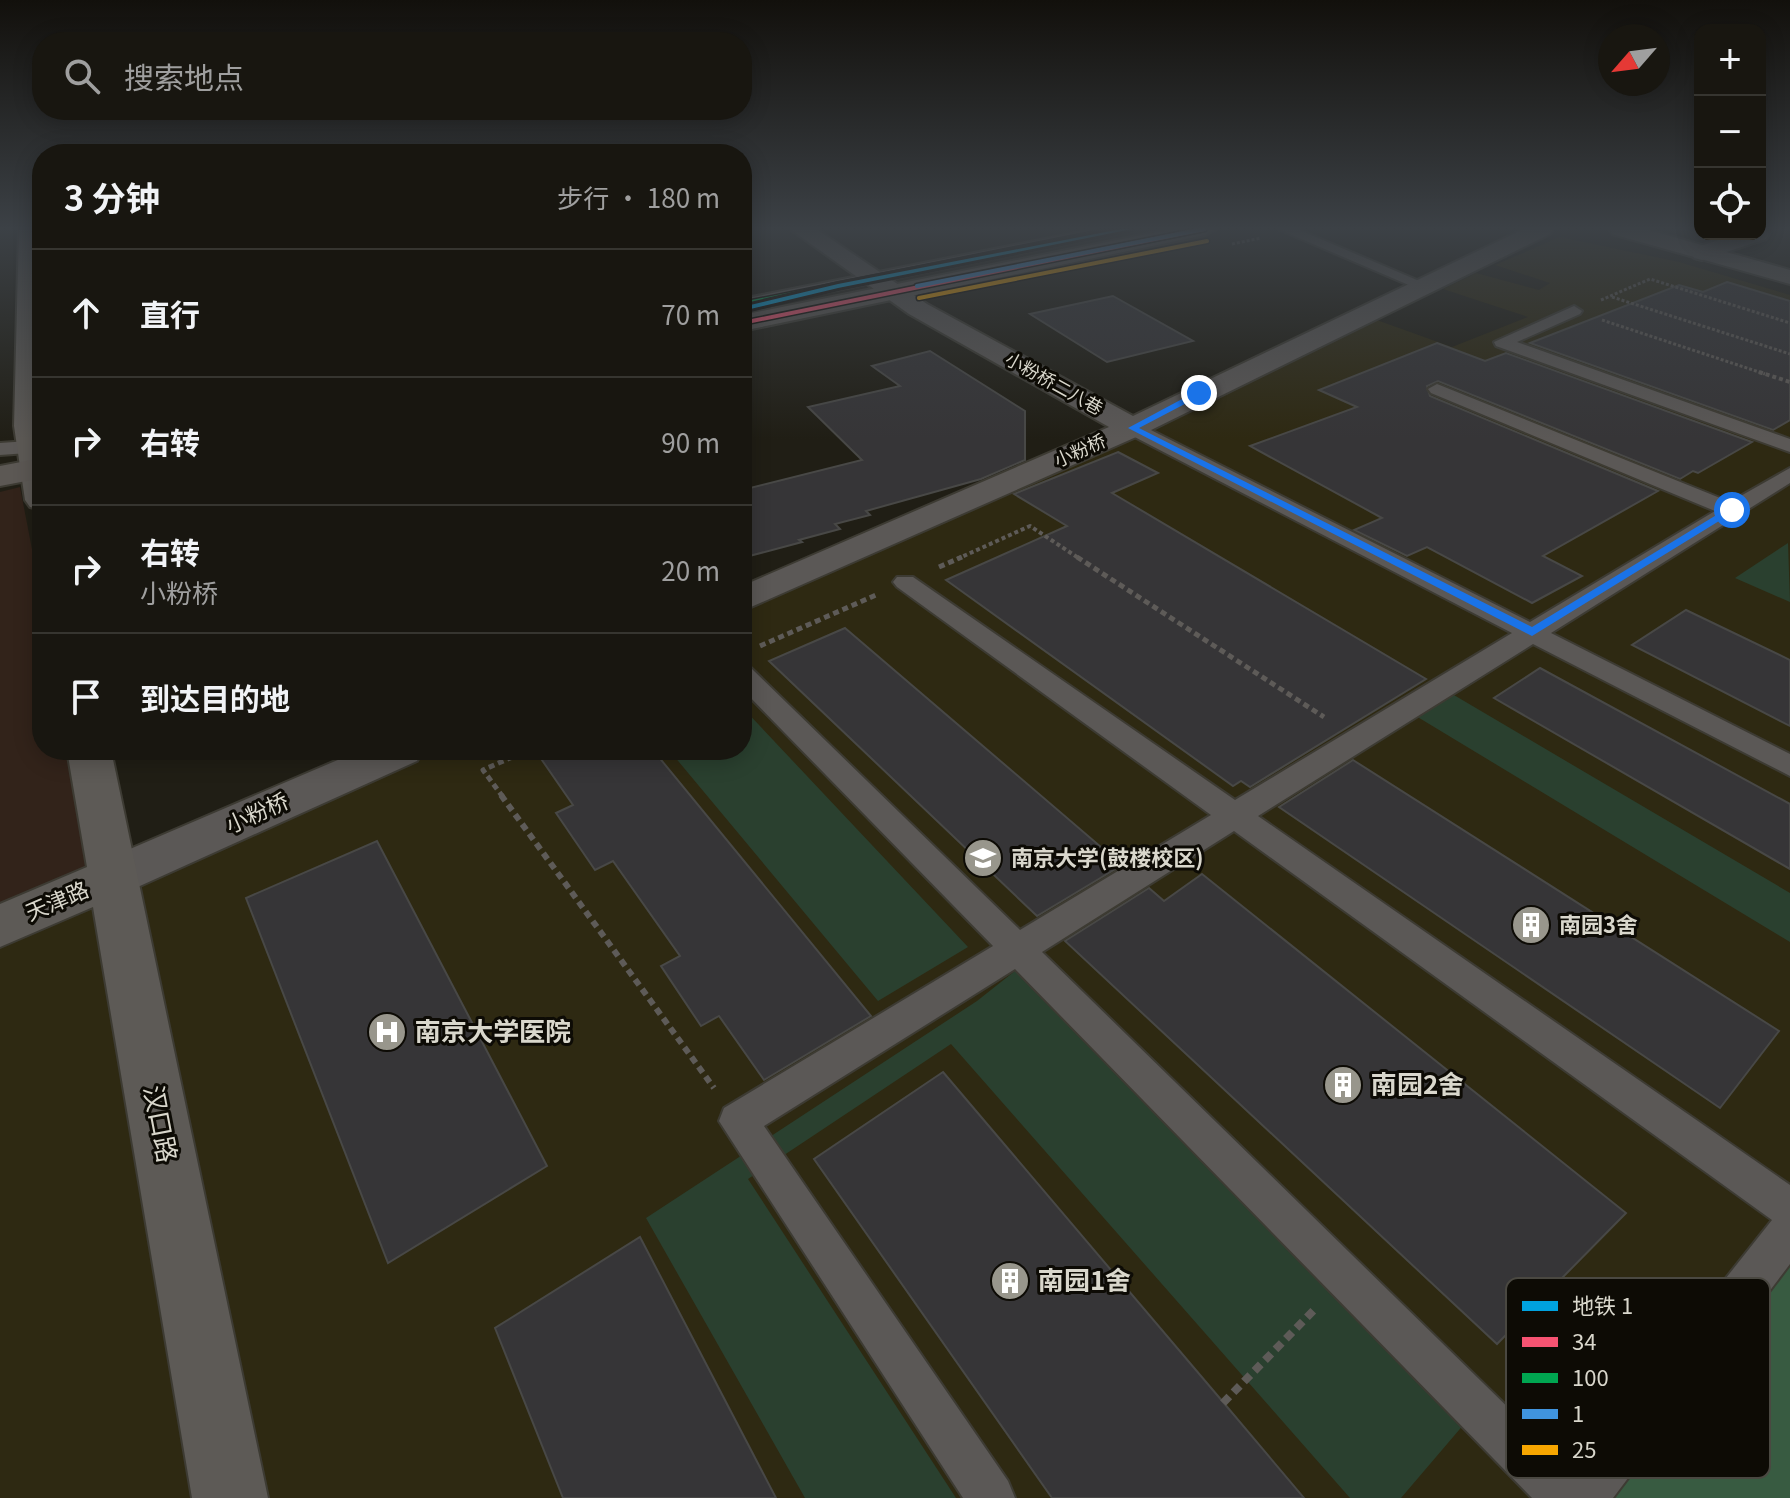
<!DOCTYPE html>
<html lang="zh">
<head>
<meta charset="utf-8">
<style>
  body { margin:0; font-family:Georgia,"Noto Sans SC",serif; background:#25231e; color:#f1f3f6 }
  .controls { position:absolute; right:24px; top:24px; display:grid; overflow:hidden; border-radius:16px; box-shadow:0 4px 20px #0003 }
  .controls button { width:72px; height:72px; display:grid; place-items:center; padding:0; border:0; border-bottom:2px solid #363530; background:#181610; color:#f1f3f6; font:40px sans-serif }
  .compass { position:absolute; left:1598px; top:24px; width:72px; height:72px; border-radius:50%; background:#181610; box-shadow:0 4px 20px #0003; rotate:242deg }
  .stop { position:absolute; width:24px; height:24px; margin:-18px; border:6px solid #1a73e8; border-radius:50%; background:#fff }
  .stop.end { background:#1a73e8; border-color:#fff; box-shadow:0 2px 8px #0008 }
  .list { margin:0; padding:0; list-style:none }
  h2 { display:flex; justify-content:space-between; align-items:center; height:104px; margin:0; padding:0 32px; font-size:34px }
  h2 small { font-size:26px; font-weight:400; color:#9f9f9f }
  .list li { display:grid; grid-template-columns:52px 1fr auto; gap:24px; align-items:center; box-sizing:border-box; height:128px; padding:0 32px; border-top:2px solid #363530 }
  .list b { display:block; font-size:30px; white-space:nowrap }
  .list p { margin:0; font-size:26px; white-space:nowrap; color:#9f9f9f }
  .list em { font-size:26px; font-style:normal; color:#9f9f9f }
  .icon { flex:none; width:44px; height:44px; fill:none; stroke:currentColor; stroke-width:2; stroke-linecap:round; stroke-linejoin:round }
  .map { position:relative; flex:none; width:1790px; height:1498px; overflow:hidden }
  .search { position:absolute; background:#181610; box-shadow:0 4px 20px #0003; left:32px; top:32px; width:720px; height:88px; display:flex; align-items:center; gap:20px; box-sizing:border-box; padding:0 28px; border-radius:32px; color:#9f9f9f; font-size:30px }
  .panel { position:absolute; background:#181610; box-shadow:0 4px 20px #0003; left:32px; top:144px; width:720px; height:616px; border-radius:32px }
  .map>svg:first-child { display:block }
  .built { fill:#2e2912 }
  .medical { fill:#32231a }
  .green { fill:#2a402f }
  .forest { fill:#385b41 }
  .building { fill:#363537; stroke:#484846; stroke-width:2 }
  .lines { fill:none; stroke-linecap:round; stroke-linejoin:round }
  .lane-casing { stroke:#3d3b33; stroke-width:4 }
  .street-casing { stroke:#3d3b33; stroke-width:4 }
  .secondary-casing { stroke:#3d3b33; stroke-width:4 }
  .primary-casing { stroke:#3d3b33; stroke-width:4 }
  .path-far4 { stroke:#5e5b58; stroke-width:3; stroke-dasharray:3 2; stroke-linecap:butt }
  .path-far3 { stroke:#5e5b58; stroke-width:4; stroke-dasharray:4 3; stroke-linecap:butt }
  .path-far2 { stroke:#5e5b58; stroke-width:5; stroke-dasharray:6 4; stroke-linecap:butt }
  .path-far1 { stroke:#5e5b58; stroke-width:6; stroke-dasharray:7 5; stroke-linecap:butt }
  .path { stroke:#5e5b58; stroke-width:8; stroke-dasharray:9 6; stroke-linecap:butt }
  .lane { fill:#5b5856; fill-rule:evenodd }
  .street { fill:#5b5856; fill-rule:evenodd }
  .secondary { fill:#5d5a56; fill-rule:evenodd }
  .primary { fill:#5c5854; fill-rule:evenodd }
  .bus-1-casing { stroke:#0d0b05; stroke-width:7 }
  .bus-2-casing { stroke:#0d0b05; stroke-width:7 }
  .bus-3-casing { stroke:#0d0b05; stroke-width:7 }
  .bus-4-casing { stroke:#0d0b05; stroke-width:7 }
  .bus-1 { stroke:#f65372; stroke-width:4 }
  .bus-2 { stroke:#00a651; stroke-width:4 }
  .bus-3 { stroke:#4094de; stroke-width:4 }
  .bus-4 { stroke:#f7a600; stroke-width:4 }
  .metro-1-casing { stroke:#0d0b05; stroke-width:6 }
  .metro-1 { fill:#00a2df; fill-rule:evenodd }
  .route { fill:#1a73e8 }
  .labels { text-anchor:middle; stroke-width:6; stroke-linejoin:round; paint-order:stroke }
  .far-street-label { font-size:18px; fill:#d9d7cc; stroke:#0d0b05 }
  .street-label { font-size:22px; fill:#d9d7cc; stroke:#0d0b05 }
  .poi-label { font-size:22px; font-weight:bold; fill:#d9d7cc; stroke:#0d0b05; text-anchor:start }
  .near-poi-label { font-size:26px; font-weight:bold; fill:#d9d7cc; stroke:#0d0b05; text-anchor:start }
  .near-street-label { font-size:26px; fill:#d9d7cc; stroke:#0d0b05 }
  .key { fill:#0d0b05; stroke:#4a4841; stroke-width:2 }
  .key-label { font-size:22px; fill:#d9d7cc }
</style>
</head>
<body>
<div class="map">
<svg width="1790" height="1498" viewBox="0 0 1790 1498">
  <rect width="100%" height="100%" fill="#201e15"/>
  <path class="built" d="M 1560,237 L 1679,262 L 1790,295 L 1790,1498 L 0,1498 L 0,936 L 419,750 L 742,750 L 742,609 L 1371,318 L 1452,347 L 1528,317 L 1443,289 L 1476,273 L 1539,290 L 1550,283 L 1495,265 Z"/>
  <path class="medical" d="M 20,487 L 42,601 L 42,750 L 70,750 L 95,877 L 0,917 L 0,492 Z"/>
  <path class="green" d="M 1788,543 L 1790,602 L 1735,578 Z
    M 1442,688 L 1790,893 L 1790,942 L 1406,710 Z
    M 742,707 L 968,947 L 878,1001 L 669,750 L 742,750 Z
    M 1021,966 L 1465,1423 L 1401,1498 L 1350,1498 L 951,1044 L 748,1179 L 956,1498 L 805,1498 L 646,1218 L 977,1001 Z"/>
  <path class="forest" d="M 1790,1260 L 1790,1498 L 1612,1498 Z"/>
  <path class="building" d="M 1727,282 L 1790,301 L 1790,420 L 1773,430 L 1530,343 L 1679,285 L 1703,292 Z
    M 1113,296 L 1193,341 L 1107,362 L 1030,314 Z
    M 1437,343 L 1485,361 L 1506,353 L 1752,442 L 1698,473 L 1693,471 L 1680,479 L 1438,381 L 1427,386 L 1430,396 L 1658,491 L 1543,556 L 1582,576 L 1532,603 L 1427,547 L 1407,556 L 1354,530 L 1382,518 L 1250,446 L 1357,407 L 1319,390 Z
    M 930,351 L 1025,411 L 1025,460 L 981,479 L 866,511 L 870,515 L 835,524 L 840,529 L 799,540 L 802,542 L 742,558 L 742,490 L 862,460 L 808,407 L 900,386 L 872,366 Z
    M 1118,452 L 1158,473 L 1112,493 L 1426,679 L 1250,787 L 1241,781 L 1233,786 L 946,580 L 1067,526 L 1014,494 Z
    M 1686,610 L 1790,660 L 1790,726 L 1632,645 Z
    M 845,628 L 1122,865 L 1037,916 L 769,661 Z
    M 1540,668 L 1790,804 L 1790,869 L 1494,698 Z
    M 535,750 L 653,750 L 871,1016 L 764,1080 L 719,1016 L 701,1026 L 661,966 L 680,956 L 613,861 L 595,870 L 556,813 L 573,805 Z
    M 1353,760 L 1779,1031 L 1720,1108 L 1279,807 Z
    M 377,841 L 547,1166 L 388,1263 L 246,898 Z
    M 1202,874 L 1626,1213 L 1497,1344 L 1065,941 L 1149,888 L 1164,901 Z
    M 943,1072 L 1223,1402 L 1304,1498 L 1052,1498 L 814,1159 Z
    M 640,1237 L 776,1498 L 563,1498 L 495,1328 Z"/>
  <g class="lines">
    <g class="lane-casing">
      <path id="lane" d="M 1095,229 L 1124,229 L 1117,233 L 742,309 L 742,299 Z
        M 1278,229 L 1297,229 L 1431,286 L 1423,291 L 1418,289 Z
        M 1574,306 L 1582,311 L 1580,314 L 1517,342 L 1790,439 L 1790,452 L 1496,346 L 1494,342 Z
        M 1437,384 L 1730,502 L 1790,468 L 1790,483 L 1551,633 L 1790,754 L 1790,776 L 1533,644 L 1258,816 L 1790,1185 L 1790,1264 L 1613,1498 L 1532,1498 L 1015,969 L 764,1126 L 1008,1481 L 1015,1498 L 963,1498 L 719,1121 L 724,1108 L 993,946 L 742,689 L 742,666 L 751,668 L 1020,930 L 1211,815 L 897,587 L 893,582 L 897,577 L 913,577 L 1235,800 L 1512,633 L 1125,432 L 1122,428 L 1125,424 L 1139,424 L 1530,622 L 1715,511 L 1431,393 L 1428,389 ZM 1234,831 L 1772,1220 L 1573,1471 L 1042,952 Z
        M 42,440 L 42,452 L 0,455 L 0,443 Z"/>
    </g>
    <g class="street-casing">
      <path id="street" d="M 790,229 L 816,229 L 927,304 L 1133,416 L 1524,229 L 1553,229 L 1550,234 L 1143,434 L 742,611 L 742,586 L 1109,427 L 909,314 Z
        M 1760,229 L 1766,229 L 1769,234 L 1766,239 L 1702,260 L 1694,258 L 1691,253 L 1694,248 L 1737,234 L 1760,234 Z
        M 361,750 L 423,750 L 417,761 L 131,890 L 113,896 L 95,890 L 88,877 L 95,864 Z"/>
    </g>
    <g class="secondary-casing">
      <path id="secondary" d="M 19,229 L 41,229 L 42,510 L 30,507 L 25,500 L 14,426 Z
        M 1609,229 L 1645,229 L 1790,270 L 1790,284 L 1612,234 Z
        M 67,750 L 111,750 L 268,1498 L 192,1498 L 93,907 L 0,947 L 0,904 L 87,867 Z"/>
    </g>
    <g class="primary-casing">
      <path id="primary" d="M 1172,229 L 1216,229 L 1205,235 L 742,331 L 742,315 Z
        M 42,458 L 42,478 L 0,486 L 0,466 Z"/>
    </g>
    <path class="path-far4" d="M 1232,244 L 1261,238
      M 1612,297 L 1790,354
      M 1601,300 L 1650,279 L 1790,323
      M 1602,320 L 1765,374"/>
    <path class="path-far3" d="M 1759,372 L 1790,382
      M 957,559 L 1030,526 L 1080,559"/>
    <path class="path-far2" d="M 1077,557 L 1324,717
      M 939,567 L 962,557
      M 760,646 L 876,595
      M 503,797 L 483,770 L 528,750"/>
    <path class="path-far1" d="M 501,795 L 714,1088"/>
    <path class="path" d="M 1223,1403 L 1315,1309"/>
    <use href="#lane" class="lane"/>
    <use href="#street" class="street"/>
    <use href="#secondary" class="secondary"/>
    <use href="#primary" class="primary"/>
    <g class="bus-1-casing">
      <path id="bus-1" d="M 742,323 L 1204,229"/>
    </g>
    <g class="bus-2-casing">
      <path id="bus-2" d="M 742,304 L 1116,229"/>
    </g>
    <g class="bus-3-casing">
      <path id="bus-3" d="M 917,286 L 1204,229"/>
    </g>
    <g class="bus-4-casing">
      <path id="bus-4" d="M 919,298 L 1207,241"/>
    </g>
    <use href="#bus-1" class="bus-1"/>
    <use href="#bus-2" class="bus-2"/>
    <use href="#bus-3" class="bus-3"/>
    <use href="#bus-4" class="bus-4"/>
    <g class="metro-1-casing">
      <path id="metro-1" d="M 1121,229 L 1132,229 L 838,288 L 742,311 L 742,307 L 838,284 Z"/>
    </g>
    <use href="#metro-1" class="metro-1"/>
  </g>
  <linearGradient id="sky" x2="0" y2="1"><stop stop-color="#12100c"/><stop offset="0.52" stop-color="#3c4146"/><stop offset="1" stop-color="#3c4146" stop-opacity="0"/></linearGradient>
  <rect width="1790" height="439" fill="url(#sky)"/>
  <path class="route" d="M 1199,390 L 1202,395 L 1139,428 L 1532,627 L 1728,508 L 1737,510 L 1532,636 L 1128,428 Z"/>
  <defs>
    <g id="university-disc" transform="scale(2)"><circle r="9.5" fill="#98968c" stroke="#0d0b05"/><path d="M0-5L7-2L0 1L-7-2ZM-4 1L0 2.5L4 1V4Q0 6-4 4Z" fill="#fff"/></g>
    <g id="building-disc" transform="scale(2)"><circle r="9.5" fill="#98968c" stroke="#0d0b05"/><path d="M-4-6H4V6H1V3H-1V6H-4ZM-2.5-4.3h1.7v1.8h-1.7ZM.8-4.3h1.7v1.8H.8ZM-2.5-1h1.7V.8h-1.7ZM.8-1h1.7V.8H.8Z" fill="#fff"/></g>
    <g id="hospital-disc" transform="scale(2)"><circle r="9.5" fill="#98968c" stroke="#0d0b05"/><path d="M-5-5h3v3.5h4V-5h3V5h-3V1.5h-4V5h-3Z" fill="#fff"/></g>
  </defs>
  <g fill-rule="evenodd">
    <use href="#university-disc" x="983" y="858"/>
    <use href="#building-disc" x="1531" y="925"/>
    <use href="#hospital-disc" x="387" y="1032"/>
    <use href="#building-disc" x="1343" y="1085"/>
    <use href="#building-disc" x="1010" y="1281"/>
  </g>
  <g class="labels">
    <g class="far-street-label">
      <text transform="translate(1054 384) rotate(29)" y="6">小粉桥二八巷</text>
      <text transform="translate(1080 451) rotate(-24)" y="6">小粉桥</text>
    </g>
    <g class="street-label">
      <text transform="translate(257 813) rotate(-24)" y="8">小粉桥</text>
      <text transform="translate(57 901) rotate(-23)" y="8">天津路</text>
    </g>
    <g class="poi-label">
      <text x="1011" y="866">南京大学(鼓楼校区)</text>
      <text x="1559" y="933">南园3舍</text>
    </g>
    <g class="near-poi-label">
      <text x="415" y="1041">南京大学医院</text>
      <text x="1371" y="1094">南园2舍</text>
      <text x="1038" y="1290">南园1舍</text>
    </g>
    <g class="near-street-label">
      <text transform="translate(160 1124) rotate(79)" y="9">汉口路</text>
    </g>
  </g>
  <rect x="1506" y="1278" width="264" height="200" rx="12" class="key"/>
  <rect x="1522" y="1301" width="36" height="10" fill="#00a2df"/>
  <rect x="1522" y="1337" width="36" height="10" fill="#f65372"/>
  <rect x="1522" y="1373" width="36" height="10" fill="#00a651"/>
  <rect x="1522" y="1409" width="36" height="10" fill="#4094de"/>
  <rect x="1522" y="1445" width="36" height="10" fill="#f7a600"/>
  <g class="key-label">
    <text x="1572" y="1314">地铁 1</text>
    <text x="1572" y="1350">34</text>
    <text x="1572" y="1386">100</text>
    <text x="1572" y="1422">1</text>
    <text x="1572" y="1458">25</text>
  </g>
</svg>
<div class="controls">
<button>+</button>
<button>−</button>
<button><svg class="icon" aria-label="locate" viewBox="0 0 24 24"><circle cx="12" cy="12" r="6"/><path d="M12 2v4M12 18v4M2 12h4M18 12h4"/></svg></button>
</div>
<svg class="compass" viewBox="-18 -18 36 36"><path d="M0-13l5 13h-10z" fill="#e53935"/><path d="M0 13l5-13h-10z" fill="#9f9f9f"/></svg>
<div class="stop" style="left:1732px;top:510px"></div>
<div class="stop end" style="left:1199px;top:393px"></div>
<div class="search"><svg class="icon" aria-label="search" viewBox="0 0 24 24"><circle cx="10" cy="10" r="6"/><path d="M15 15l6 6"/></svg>搜索地点</div>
<section class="panel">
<h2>3 分钟<small>步行 · 180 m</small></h2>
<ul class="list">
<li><svg class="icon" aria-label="ahead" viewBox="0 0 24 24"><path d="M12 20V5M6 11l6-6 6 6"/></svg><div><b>直行</b></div><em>70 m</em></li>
<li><svg class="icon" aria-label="right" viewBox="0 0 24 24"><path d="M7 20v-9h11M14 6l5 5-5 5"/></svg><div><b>右转</b></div><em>90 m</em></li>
<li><svg class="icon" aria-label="right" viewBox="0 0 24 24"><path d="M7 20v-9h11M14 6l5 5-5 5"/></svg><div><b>右转</b><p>小粉桥</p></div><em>20 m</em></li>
<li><svg class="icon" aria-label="arrive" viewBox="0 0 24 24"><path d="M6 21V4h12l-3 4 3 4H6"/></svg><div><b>到达目的地</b></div></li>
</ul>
</section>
</div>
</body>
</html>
